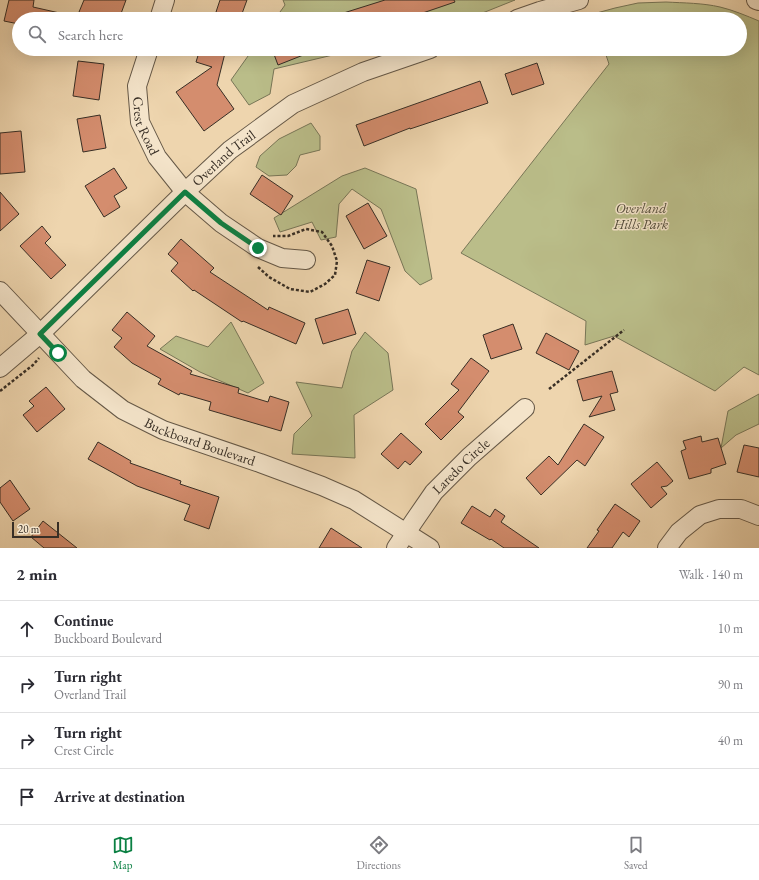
<!DOCTYPE html>
<html lang="en">
<head>
<meta charset="utf-8">
<style>
  body { margin:0; font-family:"EB Garamond",serif; background:#f7f7f7; color:#2b2b33 }
  .scale { position:absolute; left:12px; bottom:10px; width:47px; box-sizing:border-box; padding-left:4px; border:2px solid #372e25; border-top:0; font-size:11px; line-height:14px; white-space:nowrap; color:#372e25; -webkit-text-stroke:3px #f4e4ca; paint-order:stroke }
  .stop { position:absolute; width:12px; height:12px; margin:-9px; border:3px solid #0b8043; border-radius:50%; background:#fff }
  .stop.end { background:#0b8043; border-color:#fff; box-shadow:0 1px 4px #0008 }
  .list { margin:0; padding:0; list-style:none }
  h2 { display:flex; justify-content:space-between; align-items:center; height:52px; margin:0; padding:0 16px; font-size:17px }
  h2 small { font-size:13px; font-weight:400; color:#7c7c81 }
  .list li { display:grid; grid-template-columns:26px 1fr auto; gap:12px; align-items:center; box-sizing:border-box; height:56px; padding:0 16px; border-top:1px solid #e1e1e2 }
  .list b { display:block; font-size:15px; white-space:nowrap }
  .list p { margin:0; font-size:13px; white-space:nowrap; color:#7c7c81 }
  .list em { font-size:13px; font-style:normal; color:#7c7c81 }
  .icon { flex:none; width:22px; height:22px; fill:none; stroke:currentColor; stroke-width:2; stroke-linecap:round; stroke-linejoin:round }
  .map { position:relative; flex:none; width:759px; height:548px; overflow:hidden }
  .search { position:absolute; background:#fff; box-shadow:0 4px 16px #0002; left:12px; right:12px; top:12px; height:44px; display:flex; align-items:center; gap:10px; box-sizing:border-box; padding:0 14px; border-radius:22px; color:#7c7c81; font-size:15px }
  .sheet { height:276px; background:#fff }
  nav { display:flex; justify-content:space-around; align-items:center; box-sizing:border-box; height:56px; border-top:1px solid #e1e1e2; background:#fff; font-size:11px; color:#7c7c81 }
  nav a { display:grid; justify-items:center; gap:2px }
  nav .on { color:#0b8043 }
  .map>svg:first-child { display:block }
  .green { fill:#babd89; stroke:#787657 }
  .building { fill:#d48d6e; stroke:#372e25 }
  .lines { fill:none; stroke-linecap:round; stroke-linejoin:round }
  .street-casing { stroke:#655847; stroke-width:20 }
  .path { stroke:#372e25; stroke-width:2.5; stroke-dasharray:3 2; stroke-linecap:butt }
  .street { stroke:#f4e4ca; stroke-width:18 }
  .route { stroke:#0b8043; stroke-width:5 }
  .labels { text-anchor:middle; stroke-width:3; stroke-linejoin:round; paint-order:stroke }
  .street-label { font-size:14px; fill:#372e25; stroke:#f4e4ca }
  .park-label { font-size:14px; font-style:italic; fill:#514b39; stroke:#f4e4ca }
</style>
</head>
<body>
<div class="map">
<svg width="759" height="548" viewBox="0 0 759 548">
  <rect width="100%" height="100%" fill="#eed5ae"/>
  <filter id="stains"><feTurbulence type="fractalNoise" baseFrequency=".005" numOctaves="4"/><feColorMatrix values="0 0 0 0 .2 0 0 0 0 .09 0 0 0 0 .02 0 0 0 .5 -.17"/></filter>
  <radialGradient id="worn" r=".72"><stop offset=".6" stop-color="#630" stop-opacity="0"/><stop offset="1" stop-color="#630" stop-opacity=".3"/></radialGradient>
  <path class="green" d="M 283,0 L 515,0 L 475,16 L 465,19 L 275,19 L 285,5 Z
    M 666,2 C 684,3 703,3 720,7 C 733,10 747,16 759,21 L 759,375 L 744,367 L 715,391 L 614,336 L 585,345 L 586,321 L 461,253 L 609,64 L 604,49 L 740,49 L 740,19 L 594,19 L 593,14 L 615,8 L 638,3 Z
    M 253,49 L 358,49 L 274,69 L 270,94 L 249,105 L 231,80 Z
    M 311,123 L 320,136 L 320,150 L 300,155 L 296,166 L 287,175 L 269,176 L 256,167 L 260,156 L 279,139 Z
    M 365,168 L 416,189 L 432,279 L 420,285 L 405,271 L 381,209 L 352,189 L 339,204 L 336,237 L 321,240 L 312,222 L 280,232 L 274,218 L 342,176 Z
    M 231,322 L 264,383 L 248,393 L 200,372 L 160,349 L 176,336 L 208,347 Z
    M 365,332 L 388,353 L 393,390 L 354,415 L 355,458 L 292,454 L 294,434 L 312,416 L 296,382 L 342,388 L 352,351 Z
    M 759,394 L 759,424 L 736,435 L 721,448 L 728,411 Z"/>
  <path class="building" d="M 9,0 L 34,0 L 33,7 L 64,14 L 63,19 L 19,19 L 19,24 L 4,21 Z
    M 84,0 L 126,0 L 119,19 L 98,19 L 79,12 Z
    M 220,0 L 247,0 L 240,19 L 235,19 L 216,12 Z
    M 385,0 L 454,0 L 455,2 L 405,19 L 335,19 L 334,16 Z
    M 200,49 L 226,49 L 217,85 L 234,109 L 204,131 L 176,92 L 212,67 L 196,62 Z
    M 272,49 L 315,49 L 316,50 L 278,65 Z
    M 78,61 L 104,64 L 99,100 L 73,96 Z
    M 537,63 L 544,84 L 512,95 L 505,74 Z
    M 480,81 L 488,103 L 410,129 L 410,128 L 364,146 L 356,125 Z
    M 100,115 L 106,148 L 83,152 L 77,119 Z
    M 21,131 L 25,172 L 0,174 L 0,133 Z
    M 114,168 L 127,188 L 114,196 L 120,207 L 104,217 L 85,186 Z
    M 262,175 L 293,196 L 281,215 L 250,194 Z
    M 0,192 L 19,214 L 0,231 Z
    M 368,203 L 387,236 L 364,249 L 346,216 Z
    M 42,226 L 51,237 L 45,243 L 66,265 L 51,279 L 20,246 Z
    M 181,239 L 214,268 L 210,272 L 268,310 L 269,307 L 305,323 L 296,344 L 243,321 L 242,322 L 194,290 L 193,291 L 171,271 L 178,263 L 168,254 Z
    M 367,260 L 390,267 L 379,301 L 356,293 Z
    M 348,309 L 356,334 L 323,344 L 315,319 Z
    M 127,312 L 155,336 L 147,346 L 192,371 L 190,374 L 239,388 L 238,393 L 268,402 L 270,396 L 289,402 L 281,431 L 209,410 L 211,402 L 180,393 L 179,395 L 158,384 L 161,379 L 132,363 L 114,347 L 122,338 L 112,330 Z
    M 513,324 L 522,349 L 491,359 L 483,335 Z
    M 546,333 L 579,351 L 569,370 L 536,353 Z
    M 471,358 L 489,371 L 458,412 L 464,417 L 441,440 L 425,424 L 459,390 L 451,384 Z
    M 612,371 L 618,392 L 610,394 L 615,410 L 589,417 L 602,396 L 583,401 L 577,380 Z
    M 46,387 L 65,409 L 37,432 L 23,415 L 34,406 L 29,401 Z
    M 584,424 L 604,437 L 585,466 L 577,460 L 541,495 L 526,478 L 549,456 L 558,465 Z
    M 401,433 L 422,452 L 410,465 L 405,461 L 398,469 L 381,454 Z
    M 701,436 L 702,442 L 718,438 L 726,464 L 711,469 L 711,473 L 689,479 L 681,451 L 686,449 L 683,441 Z
    M 98,442 L 131,461 L 130,463 L 181,481 L 180,484 L 219,497 L 209,529 L 184,520 L 190,505 L 137,486 L 88,459 Z
    M 744,445 L 759,448 L 759,477 L 737,472 Z
    M 657,462 L 673,481 L 667,486 L 661,487 L 667,494 L 651,508 L 631,484 Z
    M 10,480 L 30,509 L 13,521 L 0,502 L 0,488 Z
    M 615,504 L 640,521 L 629,537 L 623,532 L 612,548 L 587,548 L 599,531 L 597,530 Z
    M 472,506 L 490,517 L 495,509 L 505,516 L 501,522 L 539,548 L 504,548 L 491,539 L 490,540 L 461,523 Z
    M 43,521 L 77,548 L 44,548 L 31,537 Z
    M 331,528 L 362,548 L 319,548 Z"/>
  <g class="lines">
    <g class="street-casing">
      <g id="street">
        <path d="M 756,0 L 759,1"/>
        <path d="M 159,19 L 165,0"/>
        <path d="M 517,19 L 540,11 L 579,0"/>
        <path id="s1" d="M 149,49 L 137,86 L 140,122 L 157,157 L 185,192 L 221,223 L 258,248 L 282,258 L 306,260"/>
        <path id="s2" d="M 0,291 L 83,379 L 123,410 L 163,430 L 260,463 L 322,486 L 354,500 L 430,548"/>
        <path id="s3" d="M 0,368 L 40,334 L 185,192 L 230,150 L 293,104 L 363,72 L 430,49"/>
        <path id="s4" d="M 396,548 L 414,521 L 434,492 L 469,457 L 525,408"/>
        <path d="M 667,548 L 679,532 L 700,515 L 719,509 L 741,509 L 759,516"/>
      </g>
    </g>
    <path class="path" d="M 258,267 L 269,277 L 290,289 L 310,292 L 325,284 L 335,275 L 337,261 L 332,246 L 322,232 L 306,229 L 288,236 L 273,236
      M 549,389 L 624,330
      M 0,391 L 33,365 L 39,358"/>
    <use href="#street" class="street"/>
  </g>
  <g class="lines">
    <path class="route" d="M 58,353 L 40,334 L 185,192 L 221,223 L 258,248"/>
  </g>
  <g class="labels">
    <g class="street-label">
      <text dy="5" stroke="none"><textPath href="#s1" startOffset="80">Crest Road</textPath></text>
      <text dy="5" stroke="none"><textPath href="#s3" startOffset="307">Overland Trail</textPath></text>
      <text dy="5" stroke="none"><textPath href="#s2" startOffset="255">Buckboard Boulevard</textPath></text>
      <text dy="5" stroke="none"><textPath href="#s4" startOffset="105">Laredo Circle</textPath></text>
    </g>
    <g class="park-label">
      <text x="641" y="213">Overland<tspan x="641" dy="16">Hills Park</tspan></text>
    </g>
  </g>
  <rect width="100%" height="100%" filter="url(#stains)"/>
  <rect width="100%" height="100%" fill="url(#worn)"/>
</svg>
<div class="scale">20 m</div>
<div class="stop" style="left:58px;top:353px"></div>
<div class="stop end" style="left:258px;top:248px"></div>
<div class="search"><svg class="icon" aria-label="search" viewBox="0 0 24 24"><circle cx="10" cy="10" r="6"/><path d="M15 15l6 6"/></svg>Search here</div>
</div>
<section class="sheet">
<h2>2 min<small>Walk · 140 m</small></h2>
<ul class="list">
<li><svg class="icon" aria-label="ahead" viewBox="0 0 24 24"><path d="M12 20V5M6 11l6-6 6 6"/></svg><div><b>Continue</b><p>Buckboard Boulevard</p></div><em>10 m</em></li>
<li><svg class="icon" aria-label="right" viewBox="0 0 24 24"><path d="M7 20v-9h11M14 6l5 5-5 5"/></svg><div><b>Turn right</b><p>Overland Trail</p></div><em>90 m</em></li>
<li><svg class="icon" aria-label="right" viewBox="0 0 24 24"><path d="M7 20v-9h11M14 6l5 5-5 5"/></svg><div><b>Turn right</b><p>Crest Circle</p></div><em>40 m</em></li>
<li><svg class="icon" aria-label="arrive" viewBox="0 0 24 24"><path d="M6 21V4h12l-3 4 3 4H6"/></svg><div><b>Arrive at destination</b></div></li>
</ul>
</section>
<nav>
<a class="on"><svg class="icon" aria-label="map" viewBox="0 0 24 24"><path d="M3 6l6-2 6 2 6-2v14l-6 2-6-2-6 2zM9 4v14M15 6v14"/></svg>Map</a>
<a><svg class="icon" aria-label="directions" viewBox="0 0 24 24"><path d="M12 3l9 9-9 9-9-9zM9 14v-3h6M13 9l2 2-2 2"/></svg>Directions</a>
<a><svg class="icon" aria-label="saved" viewBox="0 0 24 24"><path d="M7 4h10v16l-5-4-5 4z"/></svg>Saved</a>
</nav>
</body>
</html>
